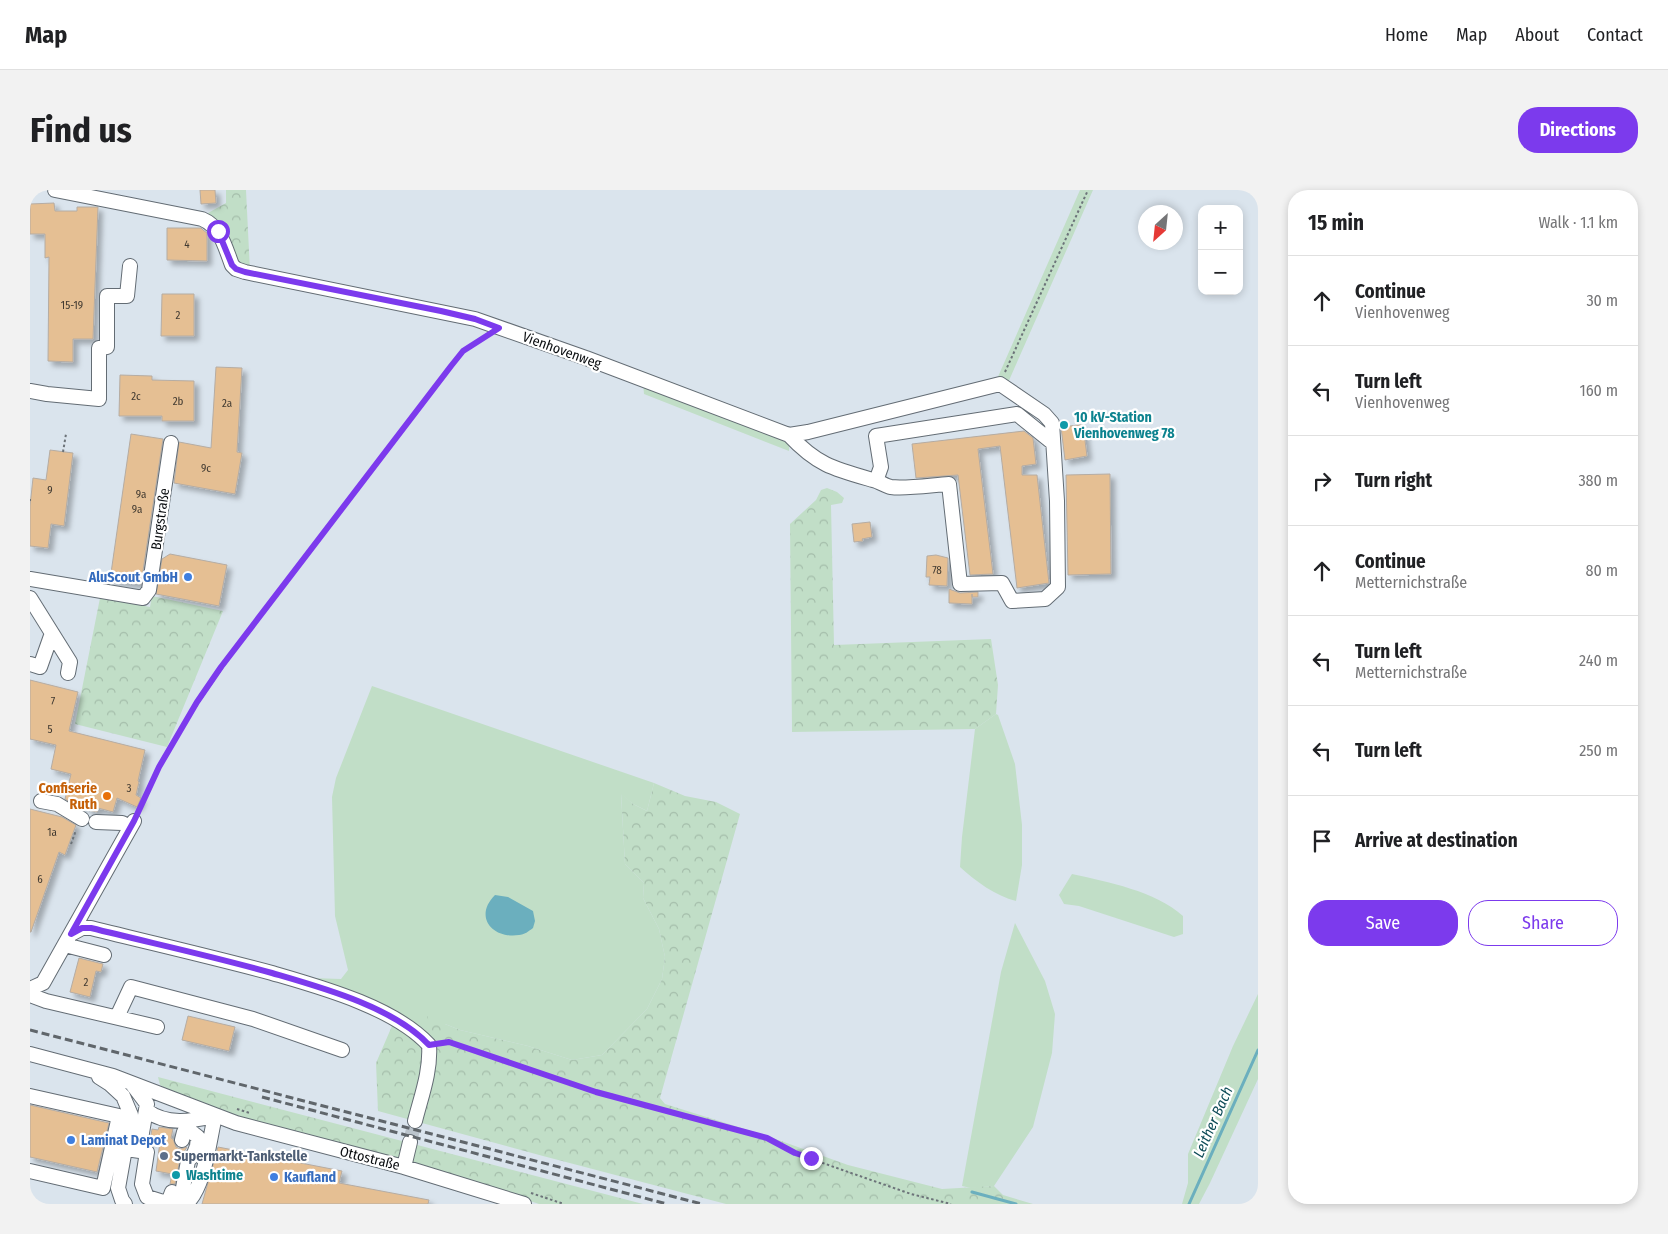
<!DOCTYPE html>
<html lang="en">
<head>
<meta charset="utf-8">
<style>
  body { margin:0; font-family:"Fira Sans Condensed",sans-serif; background:#f2f2f2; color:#202124 }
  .controls { position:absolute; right:15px; top:15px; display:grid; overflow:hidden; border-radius:10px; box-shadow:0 2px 8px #0003 }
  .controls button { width:45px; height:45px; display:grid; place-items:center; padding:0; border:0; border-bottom:1px solid #e0e0e0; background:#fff; color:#202124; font:25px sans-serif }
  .compass { position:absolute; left:1108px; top:15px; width:45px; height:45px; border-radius:50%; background:#fff; box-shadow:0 2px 8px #0003; rotate:207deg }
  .stop { position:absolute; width:15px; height:15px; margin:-11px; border:4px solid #7c3aed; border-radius:50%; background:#fff }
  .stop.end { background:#7c3aed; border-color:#fff; box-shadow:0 1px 5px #0008 }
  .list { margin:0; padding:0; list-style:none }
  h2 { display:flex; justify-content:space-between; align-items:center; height:65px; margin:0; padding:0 20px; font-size:21px }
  h2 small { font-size:16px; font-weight:400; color:#757577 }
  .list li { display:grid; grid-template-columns:32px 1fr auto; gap:15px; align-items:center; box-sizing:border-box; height:90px; padding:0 20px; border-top:1px solid #e0e0e0 }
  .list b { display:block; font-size:19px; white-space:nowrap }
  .list p { margin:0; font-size:16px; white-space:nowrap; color:#757577 }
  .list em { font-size:16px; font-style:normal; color:#757577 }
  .actions { display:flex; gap:10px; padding:15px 20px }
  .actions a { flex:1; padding:11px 0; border:1px solid #7c3aed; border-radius:20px; text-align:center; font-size:18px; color:#7c3aed }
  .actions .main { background:#7c3aed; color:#fff }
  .icon { flex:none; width:28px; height:28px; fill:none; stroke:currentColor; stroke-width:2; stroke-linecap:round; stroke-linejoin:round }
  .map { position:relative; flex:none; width:1228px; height:1014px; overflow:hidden; border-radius:20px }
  header { display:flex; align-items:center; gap:30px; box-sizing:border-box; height:70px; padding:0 25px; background:#fff; border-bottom:1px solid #e0e0e0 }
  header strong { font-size:24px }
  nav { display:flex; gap:28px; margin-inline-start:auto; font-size:18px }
  .intro { display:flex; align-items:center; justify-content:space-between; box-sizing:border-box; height:120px; padding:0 30px }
  h1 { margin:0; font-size:35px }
  .button { padding:12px 22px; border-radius:20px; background:#7c3aed; color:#fff; font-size:18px; font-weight:700 }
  main { display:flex; gap:30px; padding:0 30px }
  aside { flex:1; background:#fff; border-radius:20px; box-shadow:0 2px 8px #0003 }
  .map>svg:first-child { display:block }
  .green { fill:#c1dec7 }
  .forest { fill:url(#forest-crowns) }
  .water { fill:#6bafbe }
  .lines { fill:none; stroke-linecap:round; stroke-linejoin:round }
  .stream { stroke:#6bafbe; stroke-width:3 }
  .building { fill:#e5bf93; stroke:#b5aca3; filter:url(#shadow) }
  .minor-tunnel { stroke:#bbc4cc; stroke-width:14; stroke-dasharray:14 7; stroke-linecap:butt }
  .minor-casing { stroke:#636c74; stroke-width:16 }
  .path { stroke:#6c7379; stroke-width:2; stroke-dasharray:2.5 2.5; stroke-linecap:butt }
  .minor { stroke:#fff; stroke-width:14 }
  .rail { stroke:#60666b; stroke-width:3; stroke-dasharray:8 4; stroke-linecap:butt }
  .route { stroke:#7c3aed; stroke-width:6 }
  .culture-dot { fill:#0f9aa8; stroke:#fff; stroke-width:2 }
  .shop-dot { fill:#3f7fe0; stroke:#fff; stroke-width:2 }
  .food-dot { fill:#e8710a; stroke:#fff; stroke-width:2 }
  .service-dot { fill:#5c6f8a; stroke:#fff; stroke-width:2 }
  .labels { text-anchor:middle; stroke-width:4.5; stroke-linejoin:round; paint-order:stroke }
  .number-label { font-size:11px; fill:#413a31 }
  .street-label { font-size:14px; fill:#0a0d10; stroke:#fff }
  .culture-label { font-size:14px; font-weight:bold; fill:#0d838f; stroke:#fff; text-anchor:start }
  .shop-label { font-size:14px; font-weight:bold; fill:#366cbe; stroke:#fff; text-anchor:start }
  .food-label { font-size:14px; font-weight:bold; fill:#c56008; stroke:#fff; text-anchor:end }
  .service-label { font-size:14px; font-weight:bold; fill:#4e5e75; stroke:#fff; text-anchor:start }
  .water-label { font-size:15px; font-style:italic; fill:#0d4b57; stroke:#fff }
</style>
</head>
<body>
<header>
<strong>Map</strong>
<nav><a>Home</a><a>Map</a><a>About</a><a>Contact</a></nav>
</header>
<div class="intro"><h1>Find us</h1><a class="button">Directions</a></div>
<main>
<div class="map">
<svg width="1228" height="1014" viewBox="0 0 1228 1014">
  <defs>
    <pattern id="forest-crowns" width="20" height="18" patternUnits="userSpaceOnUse" patternTransform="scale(1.25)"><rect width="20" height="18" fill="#c1dec7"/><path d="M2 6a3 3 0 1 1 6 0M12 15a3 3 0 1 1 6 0" fill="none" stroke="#a4bdaa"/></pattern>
    <filter id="shadow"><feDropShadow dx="4.5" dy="4.5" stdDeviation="2.5" flood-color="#0004"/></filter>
  </defs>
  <rect width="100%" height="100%" fill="#dae4ed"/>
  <path class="green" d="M 1050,0 L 1063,0 L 977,195 L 967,189 Z
    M 612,181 L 734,228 L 760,242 L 759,261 L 614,204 Z
    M 342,496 L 624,593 L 617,621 L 603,614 L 591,604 L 595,674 L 614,693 L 613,708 L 629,739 L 635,767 L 632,789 L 617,819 L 572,865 L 542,870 L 498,856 L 430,840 L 415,834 L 403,848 L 372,830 L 282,788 L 311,789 L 318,780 L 305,726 L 302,607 L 306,588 Z
    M 966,524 L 968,525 L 985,574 L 992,635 L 992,675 L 986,711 C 966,706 945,691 930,677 L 932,647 L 945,539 Z
    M 1042,684 C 1078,692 1125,701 1153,726 L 1153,744 L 1144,747 L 1049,716 L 1034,714 L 1029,705 Z
    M 985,733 L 1015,791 L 1025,824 L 1022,863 L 1003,937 L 964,996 L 941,998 L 932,996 L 971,782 Z
    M 1228,804 L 1228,889 L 1180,993 L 1169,1014 L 1152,1014 L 1158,993 L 1158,964 L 1203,856 Z"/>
  <path class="forest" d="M 196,0 L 216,0 L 220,81 L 207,75 L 180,30 L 178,23 L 196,13 Z
    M 797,298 L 807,302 L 814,308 L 812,313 L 801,315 L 804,455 L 961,449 L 968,495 L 966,524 L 945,539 L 762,542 L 760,334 L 786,310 L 791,300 Z
    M 122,406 L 193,421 L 137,557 L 45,534 L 70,408 L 120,417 Z
    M 624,593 L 655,606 L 686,612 L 710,624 L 630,908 L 635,914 L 740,947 L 818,975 L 912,999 L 964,996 L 973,1005 L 1003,1014 L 696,1014 L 513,966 L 348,921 L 346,873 L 362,836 L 403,848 L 397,826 L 410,825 L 415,834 L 430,840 L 498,856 L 542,870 L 572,865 L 617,819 L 632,789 L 635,767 L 629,739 L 613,708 L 614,693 L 595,674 L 591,603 L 603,614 L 617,621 Z
    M 128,887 L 613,1014 L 509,1014 L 456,996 L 225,933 L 149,906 L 130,895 Z"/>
  <path class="water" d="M 465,705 L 478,707 L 503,721 L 505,731 L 503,738 C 499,741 494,745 489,745 C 463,749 443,727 465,705 Z"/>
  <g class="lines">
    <path class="stream" d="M 942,1002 L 986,1014
      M 1159,1014 L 1228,860"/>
  </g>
  <path class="building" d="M 170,0 L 185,0 L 186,13 L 171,14 Z
    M 24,13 L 25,21 L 47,21 L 47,17 L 68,17 L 63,149 L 43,149 L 43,172 L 18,171 L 19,67 L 15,68 L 15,44 L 0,44 L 0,14 Z
    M 137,38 L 171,38 L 173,40 L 177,43 L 177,71 L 137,70 Z
    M 132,104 L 164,104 L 164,146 L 131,146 Z
    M 186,177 L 212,178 L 207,262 L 212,263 L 205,304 L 144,293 L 149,252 L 181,258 Z
    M 90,185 L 122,186 L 122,190 L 164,191 L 164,231 L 132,231 L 132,226 L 89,226 Z
    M 1049,235 L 1053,235 L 1057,266 L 1035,270 L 1031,237 Z
    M 994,241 L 1003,248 L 1006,274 L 992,276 L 992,285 L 1007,285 L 1019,393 L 987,398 L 970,256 L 948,259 L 963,384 L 940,385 L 928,285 L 886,288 L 882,254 Z
    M 101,244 L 133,249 L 111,394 L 80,390 Z
    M 20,260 L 43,263 L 34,336 L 21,334 L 18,358 L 0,356 L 0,316 L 3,288 L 16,290 Z
    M 1080,284 L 1081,384 L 1038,385 L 1036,285 Z
    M 840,332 L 842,347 L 832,349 L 833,351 L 824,352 L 822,334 Z
    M 140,364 L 197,375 L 189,416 L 126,404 L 132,369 Z
    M 906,365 L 918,368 L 917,396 L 899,395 L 900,387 L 896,387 L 897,366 Z
    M 919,399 L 930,403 L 948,402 L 948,407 L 942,407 L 942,404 L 942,414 L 919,413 Z
    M 0,490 L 48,502 L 39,541 L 115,560 L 108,591 L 109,592 L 106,605 L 111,608 L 107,617 L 87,608 L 83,622 L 68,618 L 67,622 L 58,620 L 59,617 L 40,612 L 35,609 L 41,584 L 21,579 L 26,555 L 0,549 Z
    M 0,619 L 32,627 L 46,635 L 35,665 L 29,662 L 1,742 L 0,742 Z
    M 49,768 L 73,774 L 71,782 L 66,781 L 60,807 L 40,802 Z
    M 158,826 L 205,837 L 199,861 L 152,850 Z
    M 0,915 L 79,933 L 67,982 L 0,967 Z
    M 129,937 L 143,939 L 141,948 L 143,949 L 146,957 L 150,959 L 157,957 L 150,969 L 145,994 L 140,994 L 142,984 L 126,981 L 130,952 L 120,950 L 122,939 L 128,940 Z
    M 188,957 L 312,981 L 309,993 L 399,1010 L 398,1014 L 172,1014 Z"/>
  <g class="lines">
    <path class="minor-tunnel" d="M 380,952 L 385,931"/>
    <g class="minor-casing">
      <path id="minor" d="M 25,0 L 172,29 C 191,37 195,57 202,75 L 206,79 L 215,82 L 445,129 L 556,168 L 759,245 L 778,242 L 970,194 L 1014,224 L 1022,233 L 1027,311 L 1028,397 L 1015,409 L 982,411 L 972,393 L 930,394 L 919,294 C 903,295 875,299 861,297 C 855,296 849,291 843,290 C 804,279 787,275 759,245
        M 0,201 L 17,204 L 69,209 L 69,158 L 77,157 L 77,106 L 97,106 L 100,76
        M 846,291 L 851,277 L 846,246 L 987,224 L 1023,253
        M 0,389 L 113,408 L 119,400 L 141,253
        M 0,408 L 40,472 L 38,483
        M 0,474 L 10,477 L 22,443
        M 11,611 L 27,614 L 52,629
        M 66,632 L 92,633 L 100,637
        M 41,744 L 52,738 L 61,738 C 121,753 182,767 242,783 C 290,797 364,817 399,855 C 401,881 391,907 385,931
        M 35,755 L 74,765
        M 0,799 L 13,793 L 104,631
        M 0,805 L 16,811 L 127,837
        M 87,827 L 101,797 L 223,829 L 312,860
        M 0,864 L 83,886 L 206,933 L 374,977 L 494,1014
        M 69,887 L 80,894 L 93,906 L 101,925 L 88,998 L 92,1010 L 95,1014
        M 102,894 L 117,914 L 109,960
        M 0,906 L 89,926 L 73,998 L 0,981
        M 116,920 C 136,936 162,931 185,926
        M 96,959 L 117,962 L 112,994 L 117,1007 L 133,1012 L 139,1010 L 142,1002
        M 374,977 L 380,952
        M 150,1014 L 158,971 L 164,964 L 167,956 L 168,947 L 159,940 L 154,942 L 152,950
        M 156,1014 C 175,997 179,951 185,926"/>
    </g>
    <path class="path" d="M 975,182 L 1058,0
      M 33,262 L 36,244
      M 0,310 L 1,310
      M 108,621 C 145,539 195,473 249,401 C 306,326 365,252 421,176 L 433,161 L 457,146
      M 41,654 L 46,640
      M 412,853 L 419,852 L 566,902 L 737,948 L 765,963 L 804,977 L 881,1004 L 921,1014
      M 207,919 L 220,923
      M 501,1003 L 534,1014"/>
    <use href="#minor" class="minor"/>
    <path class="rail" d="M 0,840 L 672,1014
      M 232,907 L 637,1014"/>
  </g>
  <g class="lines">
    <path class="route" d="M 188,41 L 202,75 L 206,79 L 215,82 L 411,121 L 445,129 L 469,138 L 433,161 L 421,176 L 191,477 L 167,512 L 129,577 L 104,631 L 41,744 L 52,738 L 61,738 C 121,753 182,766 242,783 C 290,797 364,817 399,855 L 419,852 L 566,902 L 737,948 L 765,963 L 781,968"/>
  </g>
  <g class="culture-dot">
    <circle cx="1034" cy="235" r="5"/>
    <circle cx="146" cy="985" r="5"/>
  </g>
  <g class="shop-dot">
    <circle cx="158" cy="387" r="5"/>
    <circle cx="41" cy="950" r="5"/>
    <circle cx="244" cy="987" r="5"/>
  </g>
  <circle class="food-dot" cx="77" cy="606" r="5"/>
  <circle class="service-dot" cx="134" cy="966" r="5"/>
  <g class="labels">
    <g class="number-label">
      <text x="157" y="58">4</text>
      <text x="42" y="119">15-19</text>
      <text x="148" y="129">2</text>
      <text x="106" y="210">2c</text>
      <text x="148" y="215">2b</text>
      <text x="197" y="217">2a</text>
      <text x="176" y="282">9c</text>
      <text x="20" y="304">9</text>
      <text x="111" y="308">9a</text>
      <text x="107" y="323">9a</text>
      <text x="907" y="384">78</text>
      <text x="23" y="515">7</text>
      <text x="20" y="543">5</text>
      <text x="99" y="602">3</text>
      <text x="22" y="646">1a</text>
      <text x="10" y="693">6</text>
      <text x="56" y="796">2</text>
    </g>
    <g class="street-label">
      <text transform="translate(532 160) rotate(20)" y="5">Vienhovenweg</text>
      <text transform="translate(130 329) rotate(-82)" y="5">Burgstraße</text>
      <text transform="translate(340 968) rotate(14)" y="5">Ottostraße</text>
    </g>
    <g class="culture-label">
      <text x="1044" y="232">10 kV-Station<tspan x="1044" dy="16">Vienhovenweg 78</tspan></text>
      <text x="156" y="990">Washtime</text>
    </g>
    <g class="shop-label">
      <text x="148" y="392" text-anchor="end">AluScout GmbH</text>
      <text x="51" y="955">Laminat Depot</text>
      <text x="254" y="992">Kaufland</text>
    </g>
    <g class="food-label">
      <text x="67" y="603">Confiserie<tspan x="67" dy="16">Ruth</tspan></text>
    </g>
    <g class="service-label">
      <text x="144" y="971">Supermarkt-Tankstelle</text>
    </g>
    <g class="water-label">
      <text transform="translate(1183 932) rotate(-66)" y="5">Leither Bach</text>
    </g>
  </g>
</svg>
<div class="controls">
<button>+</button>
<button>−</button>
</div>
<svg class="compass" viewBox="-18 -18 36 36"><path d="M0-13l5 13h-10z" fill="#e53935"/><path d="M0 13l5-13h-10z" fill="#757577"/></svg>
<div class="stop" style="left:188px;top:41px"></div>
<div class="stop end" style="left:781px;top:968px"></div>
</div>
<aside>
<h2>15 min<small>Walk · 1.1 km</small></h2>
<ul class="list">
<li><svg class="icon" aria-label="ahead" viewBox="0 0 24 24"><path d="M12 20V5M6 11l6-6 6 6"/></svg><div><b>Continue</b><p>Vienhovenweg</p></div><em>30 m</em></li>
<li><svg class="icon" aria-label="left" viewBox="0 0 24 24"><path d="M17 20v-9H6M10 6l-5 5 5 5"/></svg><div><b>Turn left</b><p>Vienhovenweg</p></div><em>160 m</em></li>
<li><svg class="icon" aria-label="right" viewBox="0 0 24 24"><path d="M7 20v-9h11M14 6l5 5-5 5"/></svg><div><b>Turn right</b></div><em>380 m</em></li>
<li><svg class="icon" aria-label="ahead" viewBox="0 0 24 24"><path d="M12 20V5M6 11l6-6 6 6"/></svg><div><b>Continue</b><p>Metternichstraße</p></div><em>80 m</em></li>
<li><svg class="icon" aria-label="left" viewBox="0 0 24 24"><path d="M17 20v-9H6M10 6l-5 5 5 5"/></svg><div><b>Turn left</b><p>Metternichstraße</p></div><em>240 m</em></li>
<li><svg class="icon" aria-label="left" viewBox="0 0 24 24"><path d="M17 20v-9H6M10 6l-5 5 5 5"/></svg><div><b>Turn left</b></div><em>250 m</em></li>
<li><svg class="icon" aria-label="arrive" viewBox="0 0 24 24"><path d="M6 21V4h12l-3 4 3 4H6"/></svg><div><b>Arrive at destination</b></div></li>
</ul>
<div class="actions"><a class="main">Save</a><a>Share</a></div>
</aside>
</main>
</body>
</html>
